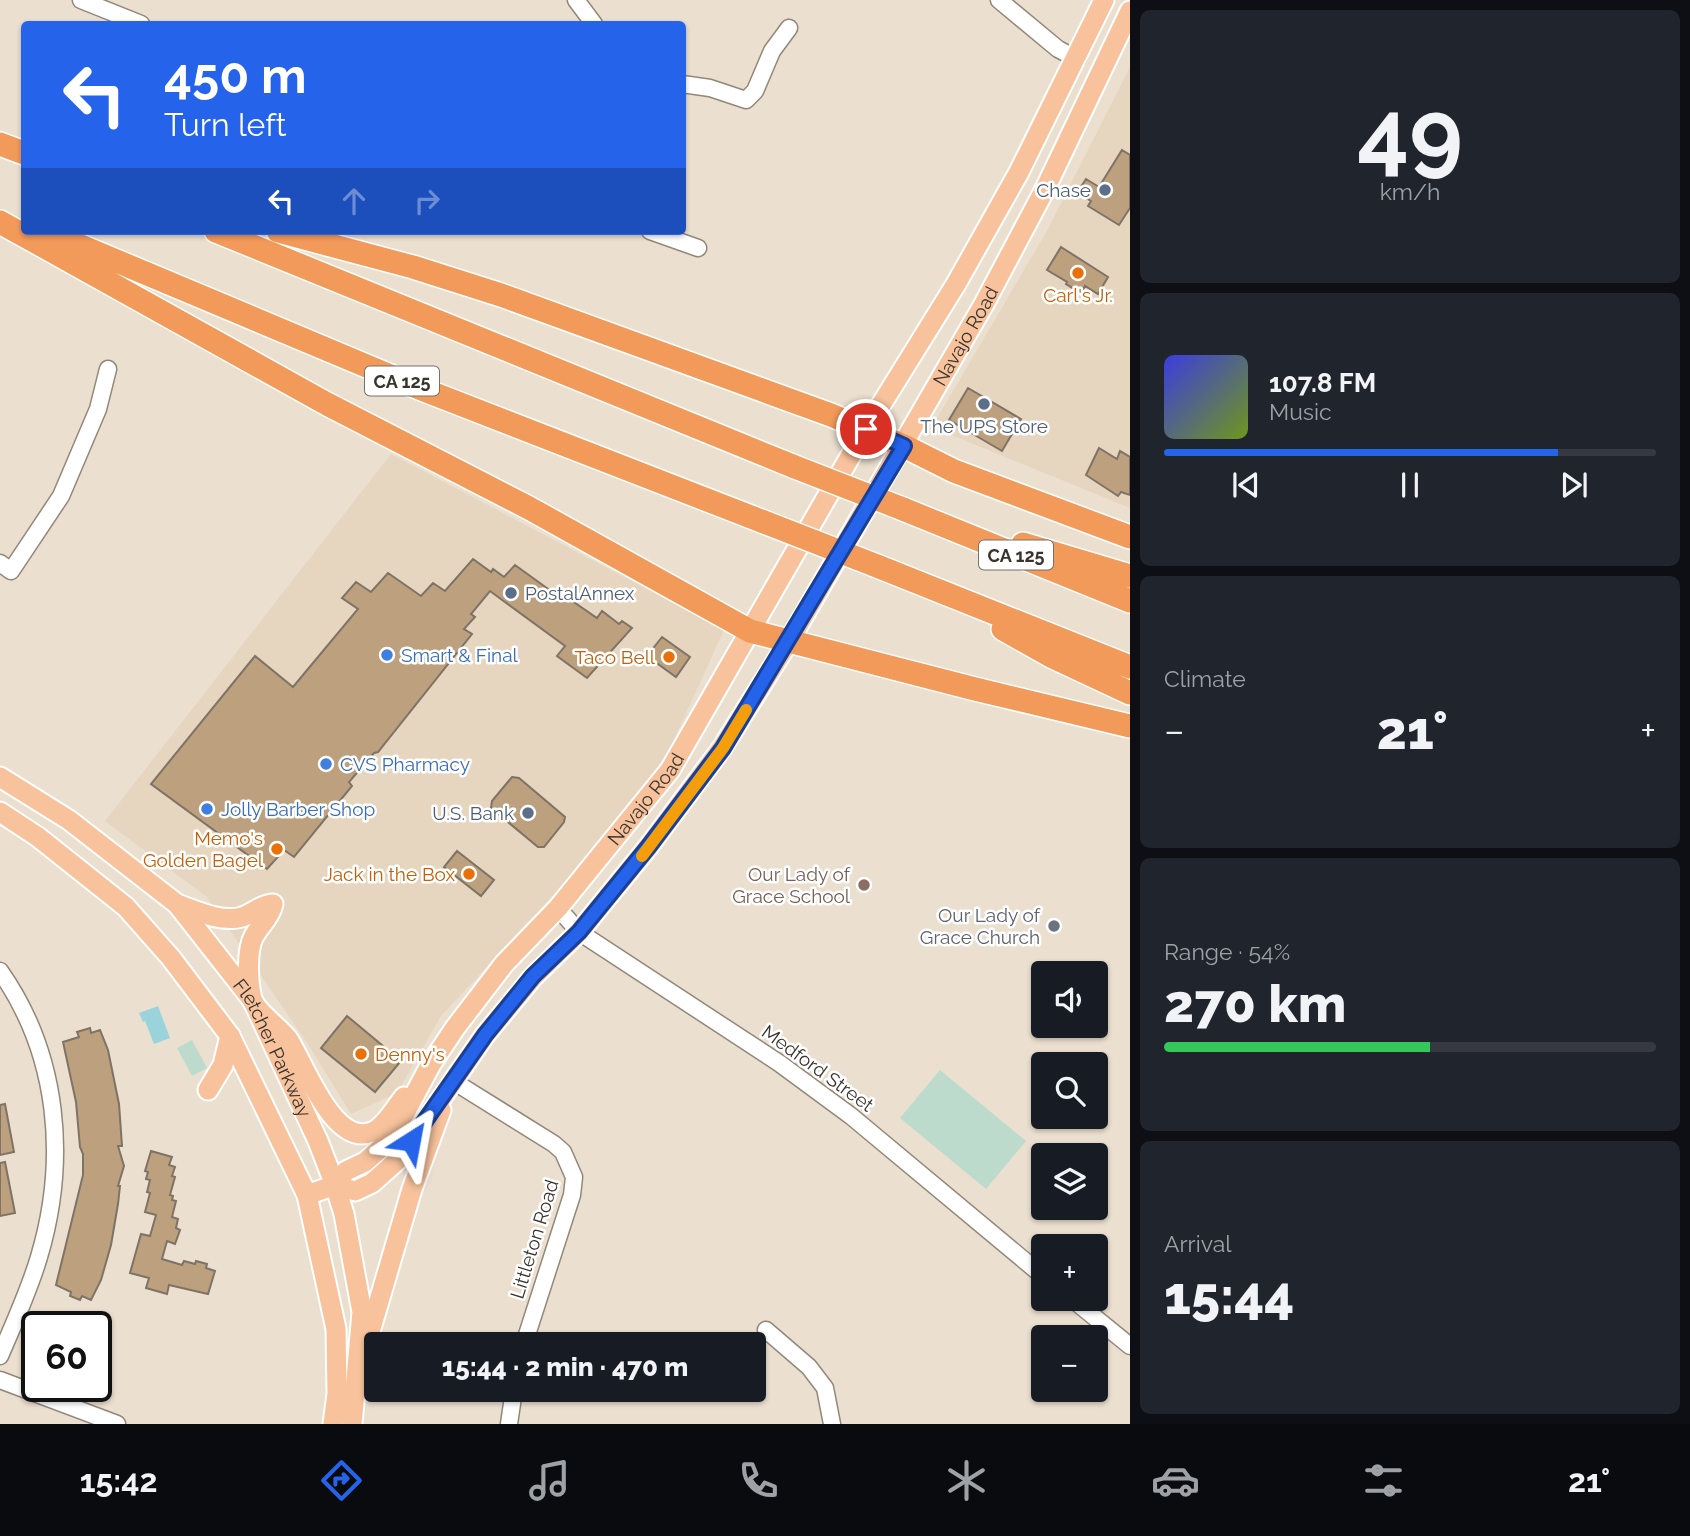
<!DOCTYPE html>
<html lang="en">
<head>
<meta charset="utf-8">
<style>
	body { margin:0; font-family:Raleway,sans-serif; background:#20242c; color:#f1f3f6; height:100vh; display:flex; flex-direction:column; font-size:26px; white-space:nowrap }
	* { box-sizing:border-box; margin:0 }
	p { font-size:23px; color:#9ea1a6 }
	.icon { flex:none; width:38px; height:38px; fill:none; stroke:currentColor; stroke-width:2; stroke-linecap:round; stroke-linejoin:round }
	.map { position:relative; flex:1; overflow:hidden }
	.sheet { display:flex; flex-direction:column; gap:10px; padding:10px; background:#0d0f14; width:560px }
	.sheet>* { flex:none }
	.hud { position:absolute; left:21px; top:21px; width:665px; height:214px; border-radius:7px; box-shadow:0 2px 5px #0004; background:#2563eb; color:#fff; overflow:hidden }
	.fabs { position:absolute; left:1031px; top:961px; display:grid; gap:14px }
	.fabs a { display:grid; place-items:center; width:77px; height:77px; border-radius:7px; background:#171b24; box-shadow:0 2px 5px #0004; font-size:35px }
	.speed { position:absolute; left:21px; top:1311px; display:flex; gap:14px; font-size:35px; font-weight:700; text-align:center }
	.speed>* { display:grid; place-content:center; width:91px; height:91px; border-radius:50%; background:#171b24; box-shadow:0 2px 5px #0004; line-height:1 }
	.speed .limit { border:4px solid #111; border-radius:10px; background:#fff; color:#111 }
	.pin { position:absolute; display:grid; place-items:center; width:60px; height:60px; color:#fff; margin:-30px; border:4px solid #fff; border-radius:50%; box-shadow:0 2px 7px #0007 }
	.me { position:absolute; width:77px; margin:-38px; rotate:34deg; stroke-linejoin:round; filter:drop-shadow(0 0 5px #0008) }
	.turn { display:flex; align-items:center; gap:24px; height:147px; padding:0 28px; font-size:32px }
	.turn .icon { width:91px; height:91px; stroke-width:2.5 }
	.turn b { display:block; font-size:49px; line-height:60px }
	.lanes { display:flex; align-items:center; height:66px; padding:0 28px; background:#0003; justify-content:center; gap:35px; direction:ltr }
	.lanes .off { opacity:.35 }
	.big { font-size:52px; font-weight:800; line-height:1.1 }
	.sheet .widget { flex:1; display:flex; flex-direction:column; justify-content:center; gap:10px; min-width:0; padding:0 24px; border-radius:10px; background:#20242c }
	.sheet .dial { align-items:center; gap:0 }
	.dial b { font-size:91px; line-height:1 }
	.song { display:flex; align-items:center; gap:21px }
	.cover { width:84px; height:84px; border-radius:10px; background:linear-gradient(135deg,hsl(240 70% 55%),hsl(80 70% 35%)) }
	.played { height:7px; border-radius:4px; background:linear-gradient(90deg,#2563eb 80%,#363941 80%) }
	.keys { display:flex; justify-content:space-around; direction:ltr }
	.heat { display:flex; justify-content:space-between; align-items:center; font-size:38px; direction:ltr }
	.charge { height:10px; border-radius:5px; background:linear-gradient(90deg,#34c759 54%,#363941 0) }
	.trip { position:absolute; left:364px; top:1332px; width:402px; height:70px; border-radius:7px; background:#171b24; box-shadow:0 2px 5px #0004; font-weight:800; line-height:70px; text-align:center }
	.menu { display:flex; height:112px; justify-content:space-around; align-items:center; background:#090b0e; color:#9ea1a6 }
	.menu .icon { width:49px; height:49px }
	.menu .current { color:#2563eb }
	.menu b { font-size:32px; color:#f1f3f6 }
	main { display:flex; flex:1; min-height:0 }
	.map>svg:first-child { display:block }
	.built { fill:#e6d5bf }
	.green { fill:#bddbcc }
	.water { fill:#9bd3dc }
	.building { fill:#bda17e; stroke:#7e7366; stroke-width:2 }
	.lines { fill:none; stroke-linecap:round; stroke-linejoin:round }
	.minor-casing { stroke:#928779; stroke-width:19 }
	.major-casing { stroke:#fff; stroke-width:23 }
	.highway-casing { stroke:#fff; stroke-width:26 }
	.minor { stroke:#fff; stroke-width:16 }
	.major { stroke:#f7c29c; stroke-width:19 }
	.highway { stroke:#f29a5a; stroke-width:23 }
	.highway-bridge-casing { stroke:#fff; stroke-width:26; stroke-linecap:butt }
	.highway-bridge { stroke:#f29a5a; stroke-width:23 }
	.route-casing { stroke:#184099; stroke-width:18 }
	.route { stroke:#2563eb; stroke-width:12 }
	.slow { stroke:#f59e0b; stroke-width:12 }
	.service-dot { fill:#5c6f8a; stroke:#fff; stroke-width:2.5 }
	.food-dot { fill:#e8710a; stroke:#fff; stroke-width:2.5 }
	.shop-dot { fill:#3f7fe0; stroke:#fff; stroke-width:2.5 }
	.education-dot { fill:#8d6e63; stroke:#fff; stroke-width:2.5 }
	.worship-dot { fill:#6b7280; stroke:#fff; stroke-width:2.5 }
	.labels { text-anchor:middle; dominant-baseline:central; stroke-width:5; stroke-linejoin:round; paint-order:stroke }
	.shield { fill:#fff; stroke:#74716d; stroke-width:2 }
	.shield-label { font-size:18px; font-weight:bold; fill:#39342e }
	.service-label { font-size:19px; fill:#4e5e75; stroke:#fff; text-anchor:end }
	.food-label { font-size:19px; fill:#c56008; stroke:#fff; text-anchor:end }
	.street-label { font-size:19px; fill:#39342e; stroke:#fff }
	.shop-label { font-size:19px; fill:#366cbe; stroke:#fff; text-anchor:start }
	.education-label { font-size:19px; fill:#785e54; stroke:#fff; text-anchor:end }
	.worship-label { font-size:19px; fill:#5b616d; stroke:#fff; text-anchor:end }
</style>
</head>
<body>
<main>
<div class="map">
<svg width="1130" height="1424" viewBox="0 0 1130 1424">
	<rect width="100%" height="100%" fill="#ebdfcf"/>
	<path class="built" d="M 1130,67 L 1130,508 L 932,427 L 1048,229 Z
		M 391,454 L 724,630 L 667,755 L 596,849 L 441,1016 L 397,1093 L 351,1114 L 308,1044 L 207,897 L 105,821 Z"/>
	<path class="green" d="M 192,1040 L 207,1068 L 192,1076 L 177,1048 Z
		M 940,1070 L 1026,1141 L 986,1189 L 900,1118 Z"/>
	<path class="water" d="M 158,1006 L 170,1038 L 154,1044 L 145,1021 L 143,1022 L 139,1013 Z"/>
	<path class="building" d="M 1122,150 L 1130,155 L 1130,208 L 1119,225 L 1088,206 L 1091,201 L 1077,193 L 1086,179 L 1099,187 Z
		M 1061,247 L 1108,277 L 1098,294 L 1085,286 L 1081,293 L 1066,284 L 1067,282 L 1047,270 Z
		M 968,388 L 1021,419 L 1002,451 L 949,420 Z
		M 1099,448 L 1117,459 L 1120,451 L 1130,457 L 1130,495 L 1121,492 L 1118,496 L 1086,475 Z
		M 473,559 L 491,572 L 493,569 L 504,577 L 515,565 L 562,599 L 565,596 L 597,618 L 602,611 L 619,624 L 622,621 L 632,628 L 587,678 L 557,656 L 565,646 L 490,591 L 471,614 L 475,617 L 464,629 L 472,634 L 378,752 L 374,753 L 349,782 L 352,786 L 294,857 L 284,850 L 267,869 L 151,784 L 255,656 L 293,687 L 358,609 L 342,598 L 356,582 L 371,592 L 388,573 L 421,596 L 433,583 L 445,591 Z
		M 662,637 L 690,657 L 676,677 L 647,656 Z
		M 512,777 L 519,778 L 565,817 L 564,822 L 544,847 L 538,847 L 491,808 L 492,801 Z
		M 457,851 L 494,880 L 481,896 L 444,867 Z
		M 347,1016 L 401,1061 L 375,1092 L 321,1048 Z
		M 90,1028 L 91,1033 L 100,1030 L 108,1050 L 119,1104 L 122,1146 L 118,1146 L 124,1166 L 118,1186 L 120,1186 L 118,1204 L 111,1245 L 101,1280 L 91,1300 L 82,1296 L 80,1300 L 70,1296 L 71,1292 L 56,1285 L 83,1175 L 83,1154 L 80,1147 L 76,1102 L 63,1042 L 79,1037 L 77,1032 Z
		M 5,1104 L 14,1152 L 0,1155 L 0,1105 Z
		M 151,1151 L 172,1157 L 169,1165 L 175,1167 L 172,1176 L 175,1177 L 170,1195 L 173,1196 L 172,1200 L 176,1201 L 172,1217 L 178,1219 L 176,1228 L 180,1230 L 175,1244 L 167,1241 L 162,1259 L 182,1265 L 184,1261 L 195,1264 L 196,1261 L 207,1264 L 206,1268 L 215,1271 L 208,1294 L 169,1285 L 167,1294 L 146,1288 L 149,1278 L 130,1273 L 141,1234 L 150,1236 L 156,1215 L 145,1212 L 150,1193 L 147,1192 L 150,1180 L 146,1179 L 148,1172 L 145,1171 Z
		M 5,1162 L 15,1213 L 0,1216 L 0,1163 Z"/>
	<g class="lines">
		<defs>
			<path id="minor" d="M 81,0 L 141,24
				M 576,0 L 594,24
				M 999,0 L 1058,49 L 1077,59
				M 682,84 L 710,88 L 746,100 L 755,91 L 772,51 L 789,28
				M 650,231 L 698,248
				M 0,563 L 11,571 L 61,496 L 98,409 L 108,369
				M 558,908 L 579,932 L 779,1063 L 851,1116 L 1043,1276
				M 0,971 C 59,1055 68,1160 39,1257 C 29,1291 14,1323 0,1356
				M 453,1081 L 554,1144 L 563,1152 L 574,1177 L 572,1195 L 524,1344
				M 1071,1298 L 1130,1346
				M 766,1330 L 809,1367 L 825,1388 L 832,1424
				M 0,1380 L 117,1424
				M 509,1424 L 514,1390"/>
			<g id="major">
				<path id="s1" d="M 0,777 L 69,820 L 177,904 L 253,1001 L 318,1141 L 335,1185 L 344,1214 L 362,1312 L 352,1424"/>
				<path d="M 0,812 L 38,837 L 126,907 L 171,958 L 230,1036 L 307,1195 L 336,1329 L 337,1394 L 333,1424"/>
				<path d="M 177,904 C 197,911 221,923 242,917 C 254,913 260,905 273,904 C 270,917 261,924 254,936 C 246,950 248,983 252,999 C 256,1012 279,1027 288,1039 C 303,1061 333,1148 372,1132 C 385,1127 395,1108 404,1097"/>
				<path d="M 208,1090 L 223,1065 L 230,1036"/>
				<path id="s2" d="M 335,1185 L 355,1191 L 372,1183 L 400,1158 L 485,1035 L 533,977 L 579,932 L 649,846 L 722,748 L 789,641 L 984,304 L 1045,189 L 1130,11"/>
				<path id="s3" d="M 307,1195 L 335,1185 L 346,1171 L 365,1162 L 391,1139 L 431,1064 L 455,1028 L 504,964 L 558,908 L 670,770 L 866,429 L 956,284 L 1019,172 L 1104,0"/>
				<path d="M 369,1335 L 412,1189 L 441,1110"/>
			</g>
			<path id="highway" d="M 0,144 L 24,153
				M 0,222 L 327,404 L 529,508 L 750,631 L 975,689 L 1130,726
				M 45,231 L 419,388 L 764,522
				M 216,231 L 795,467
				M 278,231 L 413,267 L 501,295 L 831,415 L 904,446 L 954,471 L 1130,537
				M 903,509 L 1130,601
				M 1023,544 L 1130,576
				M 877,566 L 1130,667
				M 1003,629 L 1051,656 L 1130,693"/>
		</defs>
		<use href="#minor" class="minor-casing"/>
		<use href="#major" class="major-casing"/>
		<use href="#highway" class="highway-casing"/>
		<use href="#minor" class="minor"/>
		<use href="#major" class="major"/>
		<use href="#highway" class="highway"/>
		<defs>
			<path id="highway-bridge" d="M 795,467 L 903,509
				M 764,522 L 877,566"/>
		</defs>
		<use href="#highway-bridge" class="highway-bridge-casing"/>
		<use href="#highway-bridge" class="highway-bridge"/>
	</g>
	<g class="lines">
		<defs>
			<path id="route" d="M 411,1141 L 485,1035 L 533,976 L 579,932 L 649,846 L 723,748 L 904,446 L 866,429"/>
		</defs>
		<use href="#route" class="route-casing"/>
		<use href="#route" class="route"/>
		<path class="slow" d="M 642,856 L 723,748 L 746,710"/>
	</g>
	<g class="service-dot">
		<circle cx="1105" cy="190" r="7"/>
		<circle cx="984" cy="404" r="7"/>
		<circle cx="511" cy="593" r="7"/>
		<circle cx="528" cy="813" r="7"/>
	</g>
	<g class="food-dot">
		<circle cx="1078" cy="273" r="7"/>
		<circle cx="669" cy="657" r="7"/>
		<circle cx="277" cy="849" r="7"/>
		<circle cx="469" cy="874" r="7"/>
		<circle cx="361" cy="1054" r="7"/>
	</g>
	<g class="shop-dot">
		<circle cx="387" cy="655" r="7"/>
		<circle cx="326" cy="764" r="7"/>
		<circle cx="207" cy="809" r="7"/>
	</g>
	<circle class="education-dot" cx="864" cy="885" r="7"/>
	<circle class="worship-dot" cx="1054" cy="926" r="7"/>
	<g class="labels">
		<g class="shield">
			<rect x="365" y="366.5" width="74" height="29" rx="5"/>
			<rect x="979" y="540.5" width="74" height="29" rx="5"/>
		</g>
		<g class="shield-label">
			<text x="402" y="381">CA 125</text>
			<text x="1016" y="555">CA 125</text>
		</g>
		<g class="service-label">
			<text x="1091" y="190">Chase</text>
			<text x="984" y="426" text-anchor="middle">The UPS Store</text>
			<text x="525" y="593" text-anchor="start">PostalAnnex</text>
			<text x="514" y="813">U.S. Bank</text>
		</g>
		<g class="food-label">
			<text x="1078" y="295" text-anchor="middle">Carl's Jr.</text>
			<text x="655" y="657">Taco Bell</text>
			<text x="263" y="838">Memo's<tspan x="263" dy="22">Golden Bagel</tspan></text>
			<text x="455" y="874">Jack in the Box</text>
			<text x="375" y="1054" text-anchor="start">Denny's</text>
		</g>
		<g class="street-label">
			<text stroke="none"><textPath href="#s2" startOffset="1078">Navajo Road</textPath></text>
			<text stroke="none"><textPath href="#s3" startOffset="530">Navajo Road</textPath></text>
			<text stroke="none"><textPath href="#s1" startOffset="392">Fletcher Parkway</textPath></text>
			<text transform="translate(818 1068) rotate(36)">Medford Street</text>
			<text transform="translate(534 1239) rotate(-73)">Littleton Road</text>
		</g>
		<g class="shop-label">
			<text x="401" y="655">Smart &amp; Final</text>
			<text x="340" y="764">CVS Pharmacy</text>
			<text x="221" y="809">Jolly Barber Shop</text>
		</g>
		<g class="education-label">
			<text x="850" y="874">Our Lady of<tspan x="850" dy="22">Grace School</tspan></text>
		</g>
		<g class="worship-label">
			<text x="1040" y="915">Our Lady of<tspan x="1040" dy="22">Grace Church</tspan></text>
		</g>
	</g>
</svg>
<div class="fabs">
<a><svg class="icon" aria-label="sound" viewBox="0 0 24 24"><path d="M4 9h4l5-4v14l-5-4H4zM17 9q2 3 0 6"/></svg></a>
<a><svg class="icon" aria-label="search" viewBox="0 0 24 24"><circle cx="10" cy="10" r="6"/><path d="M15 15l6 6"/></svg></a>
<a><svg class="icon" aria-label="layers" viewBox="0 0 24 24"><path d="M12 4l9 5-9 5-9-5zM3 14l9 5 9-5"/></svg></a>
<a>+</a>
<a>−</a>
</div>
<div class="speed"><div class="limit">60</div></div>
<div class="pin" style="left:866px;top:429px;background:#d93025"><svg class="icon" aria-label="arrive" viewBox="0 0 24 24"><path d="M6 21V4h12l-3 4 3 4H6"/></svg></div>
<svg class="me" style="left:411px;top:1141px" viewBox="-20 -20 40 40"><path d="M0-17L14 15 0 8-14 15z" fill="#2563eb" stroke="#fff" stroke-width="4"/></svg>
<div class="trip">15:44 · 2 min · 470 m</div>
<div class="hud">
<div class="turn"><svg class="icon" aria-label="left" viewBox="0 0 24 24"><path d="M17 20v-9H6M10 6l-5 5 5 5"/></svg><div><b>450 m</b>Turn left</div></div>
<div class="lanes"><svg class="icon" aria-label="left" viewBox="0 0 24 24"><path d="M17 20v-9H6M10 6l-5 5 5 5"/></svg><svg class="icon off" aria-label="ahead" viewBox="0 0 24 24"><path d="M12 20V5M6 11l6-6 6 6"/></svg><svg class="icon off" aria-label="right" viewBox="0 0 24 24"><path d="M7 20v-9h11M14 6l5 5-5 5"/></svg></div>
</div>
</div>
<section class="sheet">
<div class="widget dial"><b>49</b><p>km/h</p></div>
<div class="widget">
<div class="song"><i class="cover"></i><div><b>107.8 FM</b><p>Music</p></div></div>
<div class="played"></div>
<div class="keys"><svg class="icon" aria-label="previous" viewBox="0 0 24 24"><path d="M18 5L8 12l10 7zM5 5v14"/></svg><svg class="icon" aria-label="pause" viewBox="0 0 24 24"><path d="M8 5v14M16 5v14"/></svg><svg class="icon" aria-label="next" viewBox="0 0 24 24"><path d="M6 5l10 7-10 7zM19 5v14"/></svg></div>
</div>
<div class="widget"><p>Climate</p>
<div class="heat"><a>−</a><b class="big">21°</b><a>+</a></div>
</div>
<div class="widget"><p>Range · 54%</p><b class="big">270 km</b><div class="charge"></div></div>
<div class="widget"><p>Arrival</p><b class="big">15:44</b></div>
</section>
</main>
<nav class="menu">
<b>15:42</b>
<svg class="icon current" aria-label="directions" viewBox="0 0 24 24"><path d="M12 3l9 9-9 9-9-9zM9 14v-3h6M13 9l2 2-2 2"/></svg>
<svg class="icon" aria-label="music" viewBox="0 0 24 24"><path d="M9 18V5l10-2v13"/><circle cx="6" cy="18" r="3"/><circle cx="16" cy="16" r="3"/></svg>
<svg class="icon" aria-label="phone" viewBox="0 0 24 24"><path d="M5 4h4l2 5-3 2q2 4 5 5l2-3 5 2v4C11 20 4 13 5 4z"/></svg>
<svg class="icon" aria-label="climate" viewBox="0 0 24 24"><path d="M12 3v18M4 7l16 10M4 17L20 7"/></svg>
<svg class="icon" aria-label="car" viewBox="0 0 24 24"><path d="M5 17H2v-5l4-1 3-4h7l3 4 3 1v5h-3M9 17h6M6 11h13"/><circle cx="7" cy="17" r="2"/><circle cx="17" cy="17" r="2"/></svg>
<svg class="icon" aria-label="filters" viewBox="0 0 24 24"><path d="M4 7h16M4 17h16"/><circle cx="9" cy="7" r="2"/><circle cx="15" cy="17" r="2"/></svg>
<b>21°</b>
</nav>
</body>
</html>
